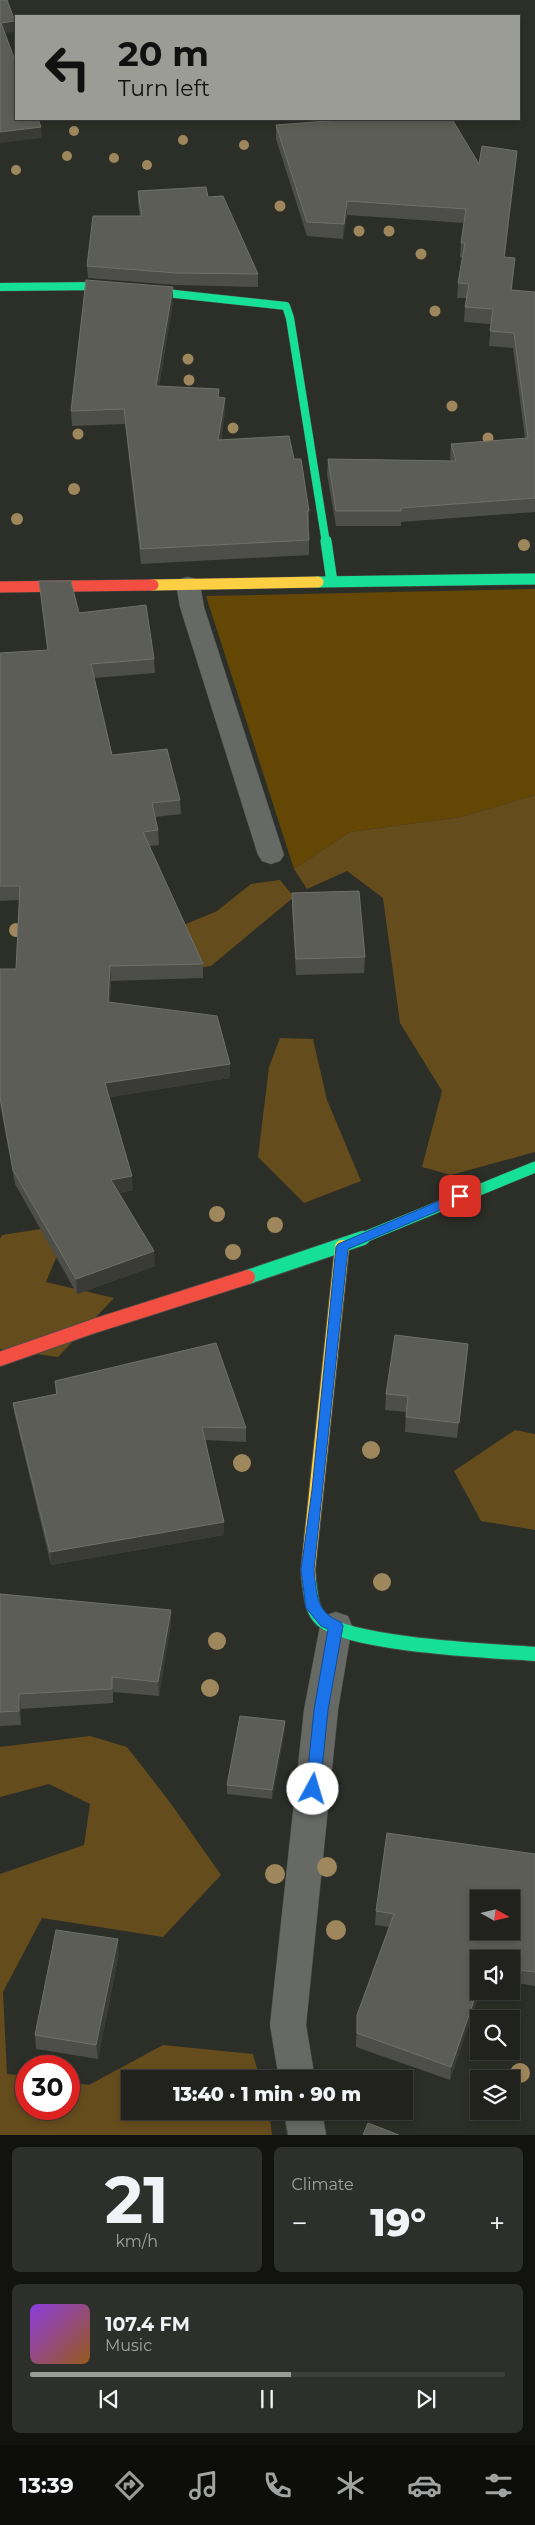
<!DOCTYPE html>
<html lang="en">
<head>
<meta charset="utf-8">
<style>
	body { margin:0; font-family:Montserrat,sans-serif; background:#2d2f2b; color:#f1f3f6; height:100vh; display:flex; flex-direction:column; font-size:19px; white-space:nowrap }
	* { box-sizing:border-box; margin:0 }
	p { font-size:16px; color:#a2a4a4 }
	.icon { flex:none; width:28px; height:28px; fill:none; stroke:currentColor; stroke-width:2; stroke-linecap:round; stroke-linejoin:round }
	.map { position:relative; height:2135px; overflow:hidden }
	.drawer { display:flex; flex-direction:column; gap:12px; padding:12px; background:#121310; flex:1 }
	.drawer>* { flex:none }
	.guide { position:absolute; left:15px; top:15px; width:505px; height:105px; border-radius:0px; box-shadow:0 2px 8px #0003,0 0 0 1px #3e3f3c; background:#9a9c95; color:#111; overflow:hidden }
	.needle { width:32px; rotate:98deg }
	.buttons { position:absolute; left:470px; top:1890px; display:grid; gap:10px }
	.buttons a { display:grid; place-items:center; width:50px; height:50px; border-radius:0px; background:#21221e; box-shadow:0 2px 8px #0003,0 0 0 1px #3e3f3c; font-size:25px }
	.speed { position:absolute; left:15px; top:2055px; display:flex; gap:10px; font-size:25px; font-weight:700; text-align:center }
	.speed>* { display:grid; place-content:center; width:65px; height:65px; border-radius:50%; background:#21221e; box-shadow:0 2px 8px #0003,0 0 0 1px #3e3f3c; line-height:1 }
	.speed .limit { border:8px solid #d22; background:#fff; color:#111 }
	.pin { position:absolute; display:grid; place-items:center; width:42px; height:42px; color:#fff; margin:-21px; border-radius:10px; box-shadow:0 2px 8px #0006 }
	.me { position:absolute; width:55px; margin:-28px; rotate:6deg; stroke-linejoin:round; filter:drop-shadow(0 0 4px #0008) }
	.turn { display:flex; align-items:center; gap:18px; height:105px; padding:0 20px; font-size:22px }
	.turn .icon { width:65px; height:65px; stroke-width:2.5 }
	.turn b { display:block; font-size:35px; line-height:42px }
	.big { font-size:38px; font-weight:800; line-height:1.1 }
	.drawer .card { flex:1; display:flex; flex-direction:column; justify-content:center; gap:8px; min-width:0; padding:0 18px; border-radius:8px; background:#2d2f2b }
	.drawer .dial { align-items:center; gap:0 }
	.dial b { font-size:65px; line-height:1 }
	.song { display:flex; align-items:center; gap:15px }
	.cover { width:60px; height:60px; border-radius:8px; background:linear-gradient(135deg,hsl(270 70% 55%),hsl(30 70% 35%)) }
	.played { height:5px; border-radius:2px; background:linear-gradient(90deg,#9a9c95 55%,#3e3f3c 55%) }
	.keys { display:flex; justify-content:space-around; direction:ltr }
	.heat { display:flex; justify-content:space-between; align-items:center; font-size:28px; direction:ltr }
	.drawer .tiles { flex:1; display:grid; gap:12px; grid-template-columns:1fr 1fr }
	.card:last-child { grid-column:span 2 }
	.trip { position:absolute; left:121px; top:2070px; width:292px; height:50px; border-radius:0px; background:#21221e; box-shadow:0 2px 8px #0003,0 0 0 1px #3e3f3c; font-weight:800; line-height:50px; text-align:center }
	.tabs { display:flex; height:80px; justify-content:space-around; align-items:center; background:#0d0e0c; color:#a2a4a4 }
	.tabs .icon { width:35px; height:35px }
	.tabs .on { color:#9a9c95 }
	.tabs b { font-size:22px; color:#f1f3f6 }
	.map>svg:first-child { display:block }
	.green { fill:#644705 }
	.forest { fill:#654c1d }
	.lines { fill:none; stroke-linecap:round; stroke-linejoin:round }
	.lane-casing { stroke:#4a4c47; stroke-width:1 }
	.street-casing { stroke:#4a4c47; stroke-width:1 }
	.fast-far2-casing { stroke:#4a4c47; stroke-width:9 }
	.fast-far1-casing { stroke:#4a4c47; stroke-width:12 }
	.fast-casing { stroke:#4a4c47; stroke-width:16 }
	.slow-far1-casing { stroke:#4a4c47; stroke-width:12 }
	.slow-casing { stroke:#4a4c47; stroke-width:16 }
	.jam-far1-casing { stroke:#4a4c47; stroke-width:12 }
	.jam-casing { stroke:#4a4c47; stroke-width:16 }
	.lane { fill:#676965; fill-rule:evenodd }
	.street { fill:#676965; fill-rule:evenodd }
	.fast-far2 { stroke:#16e098; stroke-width:8 }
	.fast-far1 { stroke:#16e098; stroke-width:11 }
	.fast { stroke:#16e098; stroke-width:14 }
	.slow-far1 { stroke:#ffcf43; stroke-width:11 }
	.slow { stroke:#ffcf43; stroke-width:14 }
	.jam-far1 { stroke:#f24e42; stroke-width:11 }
	.jam { stroke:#f24e42; stroke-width:14 }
	.tree { fill:#9e875c }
	.wall { fill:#4d4e49 }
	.shaded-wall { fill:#3a3b36 }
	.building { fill:#5c5d57; stroke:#6f706a; fill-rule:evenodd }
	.route { fill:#1a73e8; stroke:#114b97 }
</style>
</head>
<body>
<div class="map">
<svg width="535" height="2135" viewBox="0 0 535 2135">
	<rect width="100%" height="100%" fill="#2c2e28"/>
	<path class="green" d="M 535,589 L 535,795 L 461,817 L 350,832 L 294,869 L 206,596 Z"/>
	<path class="forest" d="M 535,795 L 535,1152 L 451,1175 L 422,1167 L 442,1091 L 400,1023 L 383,898 L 347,871 L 307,889 L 294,869 L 350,832 L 461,817 Z
		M 280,880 L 294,897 L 211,966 L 134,978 L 169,931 L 217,911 L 251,884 Z
		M 280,1038 L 313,1039 L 327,1100 L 361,1181 L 304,1203 L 258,1157 L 269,1067 Z
		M 73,1224 L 59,1251 L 46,1282 L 114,1298 L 58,1357 L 0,1349 L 0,1239 L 2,1235 Z
		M 515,1430 L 535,1434 L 535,1530 L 481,1521 L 454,1471 Z
		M 90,1736 L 127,1747 L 169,1801 L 221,1875 L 163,1937 L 42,1918 L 3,1992 L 7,2074 L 26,2076 L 26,2109 L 69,2109 L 69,2082 L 89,2085 L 163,2045 L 253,2054 L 260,2079 L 130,2079 L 130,2111 L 269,2111 L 272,2135 L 0,2135 L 0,1874 L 84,1845 L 90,1804 L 49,1784 L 0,1797 L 0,1747 Z"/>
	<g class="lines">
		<defs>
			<path id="lane" d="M 188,577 L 196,579 L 200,584 L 204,607 L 284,855 L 280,861 L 271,864 L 262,861 L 258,855 L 180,607 L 176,584 L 180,579 Z"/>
			<path id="street" d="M 336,1612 L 348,1616 L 352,1626 L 338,1710 L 306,2025 L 315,2079 L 279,2079 L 270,2025 L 304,1710 L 320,1626 L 324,1616 Z
				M 284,2111 L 322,2111 L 326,2135 L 288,2135 Z"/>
			<path id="fast-far2" d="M 0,287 L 101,286 L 286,306 L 290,318 L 326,543"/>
			<path id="fast-far1" d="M 326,541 L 332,582
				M 318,582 L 535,579
				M 360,1239 L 535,1167"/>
			<path id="fast" d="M 248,1277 L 363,1238
				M 309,1581 C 311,1595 311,1610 322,1620 C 350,1645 493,1651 535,1654"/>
			<path id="slow-far1" d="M 153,585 L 318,582"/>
			<path id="slow" d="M 309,1581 L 308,1570 L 342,1247"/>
			<path id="jam-far1" d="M 0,587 L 153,585"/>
			<path id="jam" d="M 0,1359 L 94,1326 L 248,1277"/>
		</defs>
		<use href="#lane" class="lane-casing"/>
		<use href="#street" class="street-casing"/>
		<use href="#fast-far2" class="fast-far2-casing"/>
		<use href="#fast-far1" class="fast-far1-casing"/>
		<use href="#fast" class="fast-casing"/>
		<use href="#slow-far1" class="slow-far1-casing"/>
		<use href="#slow" class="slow-casing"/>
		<use href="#jam-far1" class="jam-far1-casing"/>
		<use href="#jam" class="jam-casing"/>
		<use href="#lane" class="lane"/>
		<use href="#street" class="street"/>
		<use href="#fast-far2" class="fast-far2"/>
		<use href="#fast-far1" class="fast-far1"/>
		<use href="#fast" class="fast"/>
		<use href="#slow-far1" class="slow-far1"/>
		<use href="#slow" class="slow"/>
		<use href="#jam-far1" class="jam-far1"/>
		<use href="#jam" class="jam"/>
	</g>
	<g class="tree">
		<circle cx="74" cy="131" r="5"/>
		<circle cx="183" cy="140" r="5"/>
		<circle cx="244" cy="145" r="5"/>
		<circle cx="67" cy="156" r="5"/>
		<circle cx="114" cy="158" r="5"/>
		<circle cx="147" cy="165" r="5"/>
		<circle cx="16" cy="170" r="5"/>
		<circle cx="280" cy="206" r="5.5"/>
		<circle cx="359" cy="231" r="5.5"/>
		<circle cx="389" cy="231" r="5.5"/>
		<circle cx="421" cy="254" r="5.5"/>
		<circle cx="435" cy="311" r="5.5"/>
		<circle cx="188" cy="359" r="5.5"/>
		<circle cx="189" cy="380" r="5.5"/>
		<circle cx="452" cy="406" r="5.5"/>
		<circle cx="233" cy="428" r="5.5"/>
		<circle cx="78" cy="434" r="5.5"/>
		<circle cx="488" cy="438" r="5.5"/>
		<circle cx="74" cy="489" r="6"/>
		<circle cx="17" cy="519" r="6"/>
		<circle cx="524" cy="545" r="6"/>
		<circle cx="16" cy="930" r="7"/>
		<circle cx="217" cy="1214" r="8"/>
		<circle cx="275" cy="1225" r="8"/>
		<circle cx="233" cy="1252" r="8"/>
		<circle cx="371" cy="1450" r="9"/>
		<circle cx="242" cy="1463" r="9"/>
		<circle cx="382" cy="1582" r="9"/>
		<circle cx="217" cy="1641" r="9"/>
		<circle cx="210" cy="1688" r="9"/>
		<circle cx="327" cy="1867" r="10"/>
		<circle cx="275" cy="1874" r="10"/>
		<circle cx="336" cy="1930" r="10"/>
		<circle cx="520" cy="2073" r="10"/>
	</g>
	<path class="wall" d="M 276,125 L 479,164 L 517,151 L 505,257 L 514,272 L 512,290 L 535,292 L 535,512 L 401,522 L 401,526 L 336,526 L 327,474 L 328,459 L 451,461 L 450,459 L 451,444 L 525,438 L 513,348 L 489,346 L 491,324 L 464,322 L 465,307 L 467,298 L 457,298 L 458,283 L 462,258 L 460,257 L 461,243 L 464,223 L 347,215 L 343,239 L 307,236 L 276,139 Z
		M 138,191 L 208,197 L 258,274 L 258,287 L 176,285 L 88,278 L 87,266 L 140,216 L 138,203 Z
		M 173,302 L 159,386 L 219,397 L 225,412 L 221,440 L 294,459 L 309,511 L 309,526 L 308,526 L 309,540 L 309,555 L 141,564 L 125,424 L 72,426 L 71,411 Z
		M 39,581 L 79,613 L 154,659 L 155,673 L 94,678 L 112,755 L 180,800 L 181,814 L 155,817 L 158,830 L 159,845 L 149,846 L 203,964 L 203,978 L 111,981 L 110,1002 L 230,1064 L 230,1078 L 109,1097 L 133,1190 L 119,1193 L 155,1266 L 77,1294 L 15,1184 L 0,1104 L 0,969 L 16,969 L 19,900 L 0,901 L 0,653 L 47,650 Z
		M 292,893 L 365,957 L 364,973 L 296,975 L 292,909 Z
		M 468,1344 L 457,1438 L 405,1432 L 406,1412 L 385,1410 L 386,1394 Z
		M 55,1381 L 246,1428 L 246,1442 L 205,1440 L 224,1522 L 224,1535 L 51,1565 L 15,1416 L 13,1403 L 56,1394 Z
		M 0,1594 L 171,1624 L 159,1696 L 113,1692 L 113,1703 L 21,1709 L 21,1725 L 0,1726 Z
		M 285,1721 L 285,1730 L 272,1799 L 227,1794 L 227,1785 Z
		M 535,1854 L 535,1986 L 511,1982 L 511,1959 L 479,1959 L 479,1991 L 480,1991 L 450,2080 L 356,2047 L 357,2015 L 389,1927 L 375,1925 L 376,1911 Z
		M 119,1953 L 98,2059 L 36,2049 L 35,2035 Z"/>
	<path class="shaded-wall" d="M 15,21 L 15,32 L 2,33 L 1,23 Z
		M 41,127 L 42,138 L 0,143 L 0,132 Z
		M 517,151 L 516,165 L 503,272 L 504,257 Z
		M 347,201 L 347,215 L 343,239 L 344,224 Z
		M 515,258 L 514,272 L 510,305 L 511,290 Z
		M 173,287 L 173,302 L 156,401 L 156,386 Z
		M 225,398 L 225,412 L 219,455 L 218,440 Z
		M 110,966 L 111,981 L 109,1017 L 108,1002 Z
		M 230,1064 L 230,1078 L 106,1098 L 105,1083 Z
		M 132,1176 L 133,1190 L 112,1194 L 111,1180 Z
		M 154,1251 L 155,1266 L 77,1294 L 76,1279 Z
		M 468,1344 L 467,1360 L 457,1438 L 459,1423 Z
		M 224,1522 L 224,1535 L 51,1565 L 50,1552 Z
		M 171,1610 L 171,1624 L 159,1696 L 158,1682 Z
		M 19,1694 L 21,1709 L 21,1725 L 19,1711 Z
		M 285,1721 L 285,1730 L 272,1799 L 272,1790 Z
		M 118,1939 L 119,1953 L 98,2059 L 96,2045 Z
		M 479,1986 L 479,1991 L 480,1991 L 450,2080 L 451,2067 Z"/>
	<path class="building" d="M 0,0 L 7,0 L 15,21 L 1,23 L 16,63 L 16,119 L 38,119 L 41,127 L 0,132 Z
		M 354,119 L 452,119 L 479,164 L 482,146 L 517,151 L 504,257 L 515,258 L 511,290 L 535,292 L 535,498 L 401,508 L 401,511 L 336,511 L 328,459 L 456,461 L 451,444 L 528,438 L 514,333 L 490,331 L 493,309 L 465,307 L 469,284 L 458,283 L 465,243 L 461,243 L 466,209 L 347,201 L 344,224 L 307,222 L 276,125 Z
		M 206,187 L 208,197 L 223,196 L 258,274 L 176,273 L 87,266 L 93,216 L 142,216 L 138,191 Z
		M 86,280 L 173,287 L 156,386 L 219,389 L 218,397 L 225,398 L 218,440 L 289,436 L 294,459 L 301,459 L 309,511 L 307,511 L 309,540 L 141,549 L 124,409 L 71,411 Z
		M 39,581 L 71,581 L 79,613 L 146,605 L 154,659 L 91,664 L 112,755 L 167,749 L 180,800 L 152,803 L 158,830 L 143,832 L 203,964 L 110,966 L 108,1002 L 217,1016 L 230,1064 L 105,1083 L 132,1176 L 111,1180 L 154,1251 L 76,1279 L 13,1170 L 0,1097 L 0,969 L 16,969 L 20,886 L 0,886 L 0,653 L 48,650 Z
		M 359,891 L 365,957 L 296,959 L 292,893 Z
		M 395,1335 L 468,1344 L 459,1423 L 406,1417 L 408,1396 L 386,1394 Z
		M 216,1343 L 246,1428 L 202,1427 L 224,1522 L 50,1552 L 13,1403 L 57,1394 L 55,1381 Z
		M 0,1594 L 171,1610 L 158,1682 L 112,1677 L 112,1689 L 19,1694 L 19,1711 L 0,1712 Z
		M 240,1716 L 285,1721 L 272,1790 L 227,1785 Z
		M 387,1833 L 535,1854 L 535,1972 L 511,1969 L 511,1959 L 479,1959 L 479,1986 L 451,2067 L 357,2033 L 357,2015 L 394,1914 L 376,1911 ZM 479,1899 L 511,1899 L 511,1931 L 479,1931 Z
		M 56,1930 L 118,1939 L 96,2045 L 35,2035 Z
		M 368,2123 L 399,2135 L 363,2135 Z"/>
	<path class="route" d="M 460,1192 L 466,1196 L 464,1200 L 348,1249 L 314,1570 C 317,1594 315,1612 341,1622 L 343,1626 L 328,1710 L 320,1789 L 318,1793 L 313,1795 L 308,1793 L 306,1789 L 314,1710 L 328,1629 L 321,1626 L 306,1608 L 301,1570 L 312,1490 L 336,1247 L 338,1244 Z"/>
</svg>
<div class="buttons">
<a><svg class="needle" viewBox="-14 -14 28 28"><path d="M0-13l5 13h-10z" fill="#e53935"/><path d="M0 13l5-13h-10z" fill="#a2a4a4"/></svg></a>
<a><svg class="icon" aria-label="sound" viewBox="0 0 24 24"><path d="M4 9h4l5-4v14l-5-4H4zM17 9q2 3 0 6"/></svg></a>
<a><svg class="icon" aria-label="search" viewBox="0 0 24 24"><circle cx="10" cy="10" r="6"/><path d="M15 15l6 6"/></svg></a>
<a><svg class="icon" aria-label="layers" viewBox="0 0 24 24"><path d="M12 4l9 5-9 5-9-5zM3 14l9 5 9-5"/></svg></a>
</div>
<div class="speed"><div class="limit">30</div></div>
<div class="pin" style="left:460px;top:1196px;background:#d93025"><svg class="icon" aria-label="arrive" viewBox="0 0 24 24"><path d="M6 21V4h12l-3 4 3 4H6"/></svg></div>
<svg class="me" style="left:313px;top:1789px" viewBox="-20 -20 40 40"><circle r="19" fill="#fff"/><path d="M0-13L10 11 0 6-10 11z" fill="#1a73e8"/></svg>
<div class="trip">13:40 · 1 min · 90 m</div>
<div class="guide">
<div class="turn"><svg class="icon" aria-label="left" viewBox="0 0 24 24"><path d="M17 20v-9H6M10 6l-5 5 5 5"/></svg><div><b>20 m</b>Turn left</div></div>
</div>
</div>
<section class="drawer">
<div class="tiles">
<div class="card dial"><b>21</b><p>km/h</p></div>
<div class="card"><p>Climate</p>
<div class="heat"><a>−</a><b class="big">19°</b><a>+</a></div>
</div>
<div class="card">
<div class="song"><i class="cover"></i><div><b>107.4 FM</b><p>Music</p></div></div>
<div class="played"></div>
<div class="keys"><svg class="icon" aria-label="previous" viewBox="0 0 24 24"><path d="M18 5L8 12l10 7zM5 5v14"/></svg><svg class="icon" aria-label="pause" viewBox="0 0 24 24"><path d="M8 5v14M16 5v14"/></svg><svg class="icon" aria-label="next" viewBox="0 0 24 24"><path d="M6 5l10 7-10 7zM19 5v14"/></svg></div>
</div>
</div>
</section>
<nav class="tabs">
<b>13:39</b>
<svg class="icon on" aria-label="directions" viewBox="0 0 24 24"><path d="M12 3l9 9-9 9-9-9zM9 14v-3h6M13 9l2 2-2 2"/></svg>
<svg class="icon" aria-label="music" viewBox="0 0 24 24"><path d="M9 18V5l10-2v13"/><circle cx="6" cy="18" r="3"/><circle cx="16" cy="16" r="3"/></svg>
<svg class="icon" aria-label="phone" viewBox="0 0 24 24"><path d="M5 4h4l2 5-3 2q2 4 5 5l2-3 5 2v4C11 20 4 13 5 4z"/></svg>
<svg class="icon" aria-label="climate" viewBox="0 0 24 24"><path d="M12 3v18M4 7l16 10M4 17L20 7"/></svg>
<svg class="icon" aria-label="car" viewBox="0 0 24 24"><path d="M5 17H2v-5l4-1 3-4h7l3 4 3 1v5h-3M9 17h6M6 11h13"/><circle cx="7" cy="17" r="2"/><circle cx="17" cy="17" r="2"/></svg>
<svg class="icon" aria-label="filters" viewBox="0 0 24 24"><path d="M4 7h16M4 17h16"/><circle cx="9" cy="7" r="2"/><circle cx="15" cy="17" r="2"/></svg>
</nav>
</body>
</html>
